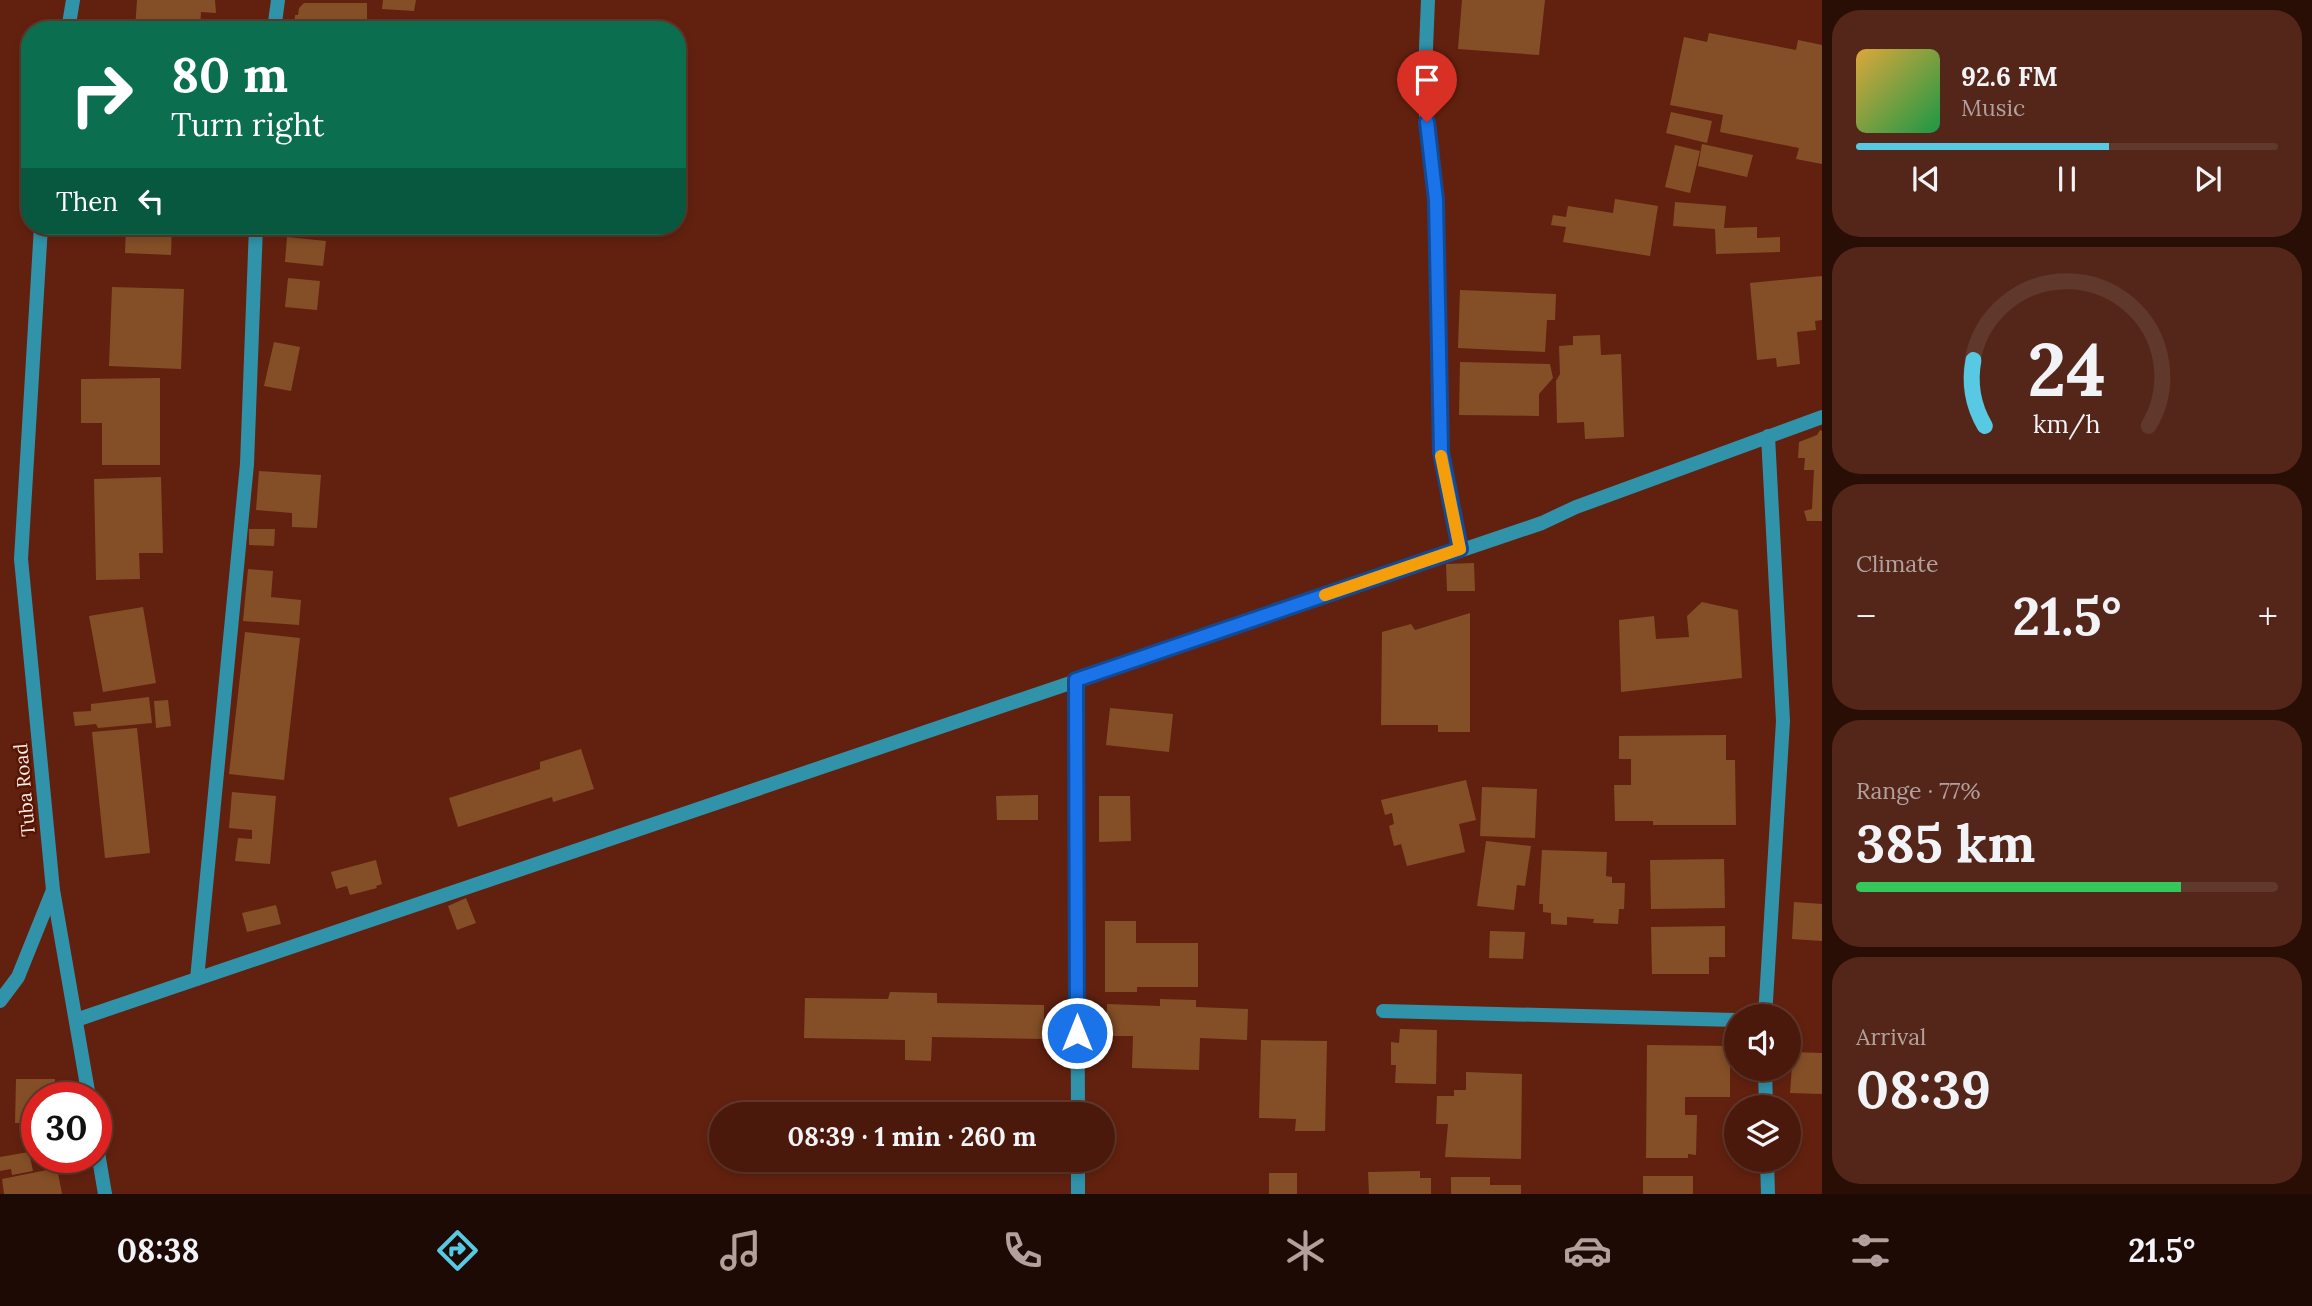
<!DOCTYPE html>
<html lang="en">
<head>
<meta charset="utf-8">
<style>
	body { margin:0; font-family:Lora,serif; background:#542619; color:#f1f3f6; height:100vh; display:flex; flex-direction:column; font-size:26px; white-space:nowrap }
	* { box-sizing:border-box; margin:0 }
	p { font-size:23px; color:#b2a09d }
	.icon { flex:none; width:38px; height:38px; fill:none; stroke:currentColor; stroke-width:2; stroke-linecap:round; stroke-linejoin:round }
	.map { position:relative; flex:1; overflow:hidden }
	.panel { display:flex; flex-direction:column; gap:10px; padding:10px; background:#290e06; width:490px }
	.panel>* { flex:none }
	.top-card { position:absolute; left:21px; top:21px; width:665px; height:214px; border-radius:28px; box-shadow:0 4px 10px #0003,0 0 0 2px #61382c; background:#0b6e4f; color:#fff; overflow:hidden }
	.fabs { position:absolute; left:1724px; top:1004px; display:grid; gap:14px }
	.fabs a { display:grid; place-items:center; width:77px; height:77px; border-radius:50%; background:#4a190b; box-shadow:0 4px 10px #0003,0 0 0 2px #61382c; font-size:35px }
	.speed { position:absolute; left:21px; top:1082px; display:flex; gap:14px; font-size:35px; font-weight:700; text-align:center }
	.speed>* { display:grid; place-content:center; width:91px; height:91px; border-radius:50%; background:#4a190b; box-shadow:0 4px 10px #0003,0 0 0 2px #61382c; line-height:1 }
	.speed .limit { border:10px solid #d22; background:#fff; color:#111 }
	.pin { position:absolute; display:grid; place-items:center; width:60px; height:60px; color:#fff; margin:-72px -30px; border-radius:50% 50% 50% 0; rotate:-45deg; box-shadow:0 0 7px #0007 }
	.pin .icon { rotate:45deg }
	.me { position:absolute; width:77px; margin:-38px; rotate:0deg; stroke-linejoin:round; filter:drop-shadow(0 0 5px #0008) }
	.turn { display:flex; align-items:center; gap:24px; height:147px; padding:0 35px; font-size:32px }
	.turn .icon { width:91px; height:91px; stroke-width:2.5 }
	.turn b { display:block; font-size:49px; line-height:60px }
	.then { display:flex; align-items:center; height:66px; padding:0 35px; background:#0003; gap:14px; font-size:26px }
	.big { font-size:52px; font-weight:700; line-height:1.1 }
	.panel .tile { flex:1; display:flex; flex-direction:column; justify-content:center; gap:10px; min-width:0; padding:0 24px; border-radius:28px; background:#542619 }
	.panel .dial { align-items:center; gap:0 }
	.dial svg { height:182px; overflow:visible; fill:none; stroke:#61382c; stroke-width:7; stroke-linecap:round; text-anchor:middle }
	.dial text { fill:#f1f3f6; stroke:none }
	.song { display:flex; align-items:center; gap:21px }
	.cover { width:84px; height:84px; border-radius:10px; background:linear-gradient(135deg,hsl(40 70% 55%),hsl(140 70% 35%)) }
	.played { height:7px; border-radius:4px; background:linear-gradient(90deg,#58c9e3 60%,#61382c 60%) }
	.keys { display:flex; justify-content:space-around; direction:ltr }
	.heat { display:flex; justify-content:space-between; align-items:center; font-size:38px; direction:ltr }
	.charge { height:10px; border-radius:5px; background:linear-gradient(90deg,#34c759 77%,#61382c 0) }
	.trip { position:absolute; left:709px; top:1102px; width:406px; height:70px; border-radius:35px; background:#4a190b; box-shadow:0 4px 10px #0003,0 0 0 2px #61382c; font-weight:700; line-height:70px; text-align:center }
	.tabs { display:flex; height:112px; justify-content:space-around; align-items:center; background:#1e0a04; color:#b2a09d }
	.tabs .icon { width:49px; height:49px }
	.tabs .active { color:#58c9e3 }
	.tabs b { font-size:32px; color:#f1f3f6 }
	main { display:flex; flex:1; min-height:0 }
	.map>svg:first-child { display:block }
	.building { fill:#844f26 }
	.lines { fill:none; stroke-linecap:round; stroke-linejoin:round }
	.minor { stroke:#3093aa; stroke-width:14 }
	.tertiary { stroke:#3093aa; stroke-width:14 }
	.route-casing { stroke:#114b97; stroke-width:18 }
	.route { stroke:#1a73e8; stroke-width:12 }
	.slow { stroke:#f59e0b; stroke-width:12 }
	.labels { text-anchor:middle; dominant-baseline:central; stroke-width:5; stroke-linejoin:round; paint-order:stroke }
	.street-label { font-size:19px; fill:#fcebe6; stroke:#561503 }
</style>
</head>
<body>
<main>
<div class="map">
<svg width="1822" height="1194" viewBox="0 0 1822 1194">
	<rect width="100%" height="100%" fill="#62210f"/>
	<path class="building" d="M 137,0 L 215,0 L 216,13 L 201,12 L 200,30 L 135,30 Z
		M 383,0 L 416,0 L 414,11 L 382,9 Z
		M 1462,0 L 1545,0 L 1539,55 L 1458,49 Z
		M 304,3 L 367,3 L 367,30 L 294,30 L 295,15 L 298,15 L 299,8 Z
		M 1709,33 L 1796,50 L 1798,40 L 1822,45 L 1822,164 L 1796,159 L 1799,148 L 1720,132 L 1723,115 L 1670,105 L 1684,37 L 1707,42 Z
		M 1671,112 L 1712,121 L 1707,143 L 1666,133 Z
		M 1702,144 L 1753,155 L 1747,177 L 1698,166 Z
		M 1675,145 L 1700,151 L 1690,193 L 1665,187 Z
		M 1615,199 L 1658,206 L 1650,256 L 1563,242 L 1566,227 L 1551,225 L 1553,215 L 1566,217 L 1568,206 L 1613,213 Z
		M 1675,202 L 1726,206 L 1724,228 L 1757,227 L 1757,238 L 1780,237 L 1780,252 L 1716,254 L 1715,229 L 1673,226 Z
		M 126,226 L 172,226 L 171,255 L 125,253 Z
		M 287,237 L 326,241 L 323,266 L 285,262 Z
		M 1822,276 L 1822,320 L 1815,321 L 1816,330 L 1797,332 L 1800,364 L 1777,367 L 1776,358 L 1757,360 L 1750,283 Z
		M 288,278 L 320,281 L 317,310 L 285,307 Z
		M 112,287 L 184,289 L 181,369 L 109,366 Z
		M 1460,290 L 1556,294 L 1555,320 L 1547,320 L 1545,352 L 1458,348 Z
		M 1600,335 L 1601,355 L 1621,354 L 1624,437 L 1585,439 L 1584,422 L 1557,423 L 1556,381 L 1560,374 L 1559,346 L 1573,345 L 1573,336 Z
		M 274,342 L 300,347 L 291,391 L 264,386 Z
		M 1460,362 L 1550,364 L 1553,378 L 1539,394 L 1539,416 L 1459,415 Z
		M 160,378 L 160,465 L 102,465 L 102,423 L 81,423 L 81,379 Z
		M 1820,430 L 1822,431 L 1822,521 L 1807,521 L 1804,511 L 1812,509 L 1814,470 L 1804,470 L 1805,458 L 1798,458 L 1799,442 L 1817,435 Z
		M 259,471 L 321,475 L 317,528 L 292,527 L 292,513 L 256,510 Z
		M 161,477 L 163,553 L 139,553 L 140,579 L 96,580 L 94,479 Z
		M 249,529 L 275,529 L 274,546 L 249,545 Z
		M 1474,563 L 1475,591 L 1447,591 L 1446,564 Z
		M 248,569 L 273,571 L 271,597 L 301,600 L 299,625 L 243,621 Z
		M 1702,602 L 1738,610 L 1742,678 L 1621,692 L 1619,620 L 1654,616 L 1656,639 L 1689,637 L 1687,616 Z
		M 143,607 L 156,683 L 103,692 L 89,616 Z
		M 1470,613 L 1470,732 L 1438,732 L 1438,725 L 1381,725 L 1382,632 L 1411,624 L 1415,630 Z
		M 245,632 L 300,638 L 284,780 L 229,774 Z
		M 149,697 L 152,723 L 98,728 L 96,724 L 75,726 L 73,712 L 91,711 L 91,704 Z
		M 168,700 L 171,726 L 156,728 L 154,701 Z
		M 1110,708 L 1173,714 L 1169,752 L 1106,745 Z
		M 137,728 L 150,853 L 105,858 L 92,732 Z
		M 1726,735 L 1726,760 L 1735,760 L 1736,825 L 1653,825 L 1653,821 L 1615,821 L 1614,785 L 1631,785 L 1631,759 L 1619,759 L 1619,736 Z
		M 581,749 L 594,789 L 553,802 L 552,797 L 458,827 L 449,798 L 540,769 L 540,762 Z
		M 1466,780 L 1476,820 L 1459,824 L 1465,852 L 1407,866 L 1401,844 L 1394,846 L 1389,826 L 1394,824 L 1392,813 L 1385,815 L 1381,800 Z
		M 1482,787 L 1537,789 L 1535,838 L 1480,836 Z
		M 232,792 L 276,796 L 270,864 L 235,861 L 238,838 L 252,839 L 252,830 L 229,828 Z
		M 1038,795 L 1038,820 L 997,820 L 996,796 Z
		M 1099,796 L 1130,796 L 1131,841 L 1099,842 Z
		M 1486,841 L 1531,846 L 1525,886 L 1517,885 L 1514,910 L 1477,906 Z
		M 1542,850 L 1607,852 L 1606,876 L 1612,877 L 1612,883 L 1625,883 L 1624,909 L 1619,909 L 1618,924 L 1593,923 L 1594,919 L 1567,917 L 1567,925 L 1551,924 L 1551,913 L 1543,912 L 1543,904 L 1539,904 Z
		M 1724,859 L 1725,908 L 1651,909 L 1650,860 Z
		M 376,860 L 382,884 L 376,886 L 377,888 L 350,895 L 347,886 L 336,889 L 331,872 Z
		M 466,898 L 476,923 L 457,930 L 448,906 Z
		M 1794,902 L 1822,904 L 1822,941 L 1792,939 Z
		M 276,905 L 281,924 L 247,932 L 242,913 Z
		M 1105,921 L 1136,921 L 1136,943 L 1198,943 L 1198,987 L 1137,987 L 1137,992 L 1105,992 Z
		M 1725,926 L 1725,957 L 1709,957 L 1709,974 L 1652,974 L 1651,927 Z
		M 1490,931 L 1525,932 L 1523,959 L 1489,958 Z
		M 890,992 L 937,993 L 937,1003 L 1044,1005 L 1044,1039 L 932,1037 L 931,1061 L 905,1060 L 905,1040 L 804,1038 L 805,998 L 888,999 Z
		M 1160,999 L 1196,1000 L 1196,1007 L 1248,1009 L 1247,1040 L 1200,1038 L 1199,1070 L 1132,1068 L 1133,1036 L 1106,1036 L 1107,1004 L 1160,1006 Z
		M 1400,1029 L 1437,1030 L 1436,1084 L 1395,1083 L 1396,1065 L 1391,1065 L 1391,1042 L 1399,1043 Z
		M 1261,1040 L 1327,1041 L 1325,1131 L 1295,1131 L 1296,1119 L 1259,1118 Z
		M 1647,1045 L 1730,1046 L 1730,1097 L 1685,1097 L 1685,1115 L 1697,1115 L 1696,1155 L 1688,1154 L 1688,1158 L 1646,1158 Z
		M 1793,1052 L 1822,1053 L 1822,1094 L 1790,1093 Z
		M 1466,1072 L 1522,1074 L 1521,1159 L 1445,1157 L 1448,1124 L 1436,1124 L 1437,1096 L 1454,1096 L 1454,1090 L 1466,1090 Z
		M 16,1079 L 55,1079 L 54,1097 L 37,1097 L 37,1123 L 15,1123 Z
		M 29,1152 L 33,1171 L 12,1175 L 11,1169 L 0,1171 L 0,1157 Z
		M 57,1168 L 62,1194 L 4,1194 L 2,1179 Z
		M 1420,1171 L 1420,1178 L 1431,1178 L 1431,1194 L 1369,1194 L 1368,1172 Z
		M 1269,1173 L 1297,1173 L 1297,1194 L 1269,1194 Z
		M 1643,1176 L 1693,1176 L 1693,1194 L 1643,1194 Z
		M 1451,1177 L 1490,1177 L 1490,1185 L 1521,1185 L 1521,1194 L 1451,1194 Z"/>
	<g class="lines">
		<path class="minor" d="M 1428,0 L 1424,96 L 1436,200 L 1441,451 L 1460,549
			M 274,30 L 278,0
			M 1076,680 L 1078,1115
			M 197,979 L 247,464 L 256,226
			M 0,1001 L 18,977 L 53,890
			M 1383,1011 L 1736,1020
			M 1765,1017 L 1783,721 L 1768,436
			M 76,1020 L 1542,523 L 1576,507 L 1822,417
			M 1765,1069 L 1766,1108
			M 1078,1160 L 1078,1194
			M 1767,1160 L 1768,1194"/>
		<path class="tertiary" d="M 68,30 L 73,0
			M 41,226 L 21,559 L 53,890 L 89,1097
			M 96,1141 L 105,1194"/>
	</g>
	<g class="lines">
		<defs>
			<path id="route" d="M 1077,1033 L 1076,680 L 1460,549 L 1441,452 L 1436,200 L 1427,122"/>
		</defs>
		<use href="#route" class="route-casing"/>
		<use href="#route" class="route"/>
		<path class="slow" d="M 1325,595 L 1460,549 L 1441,456"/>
	</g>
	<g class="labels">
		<g class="street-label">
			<text transform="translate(24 790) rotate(-95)">Tuba Road</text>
		</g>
	</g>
</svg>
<div class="fabs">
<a><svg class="icon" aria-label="sound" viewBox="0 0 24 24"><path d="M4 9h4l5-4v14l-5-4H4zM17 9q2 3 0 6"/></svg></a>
<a><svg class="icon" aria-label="layers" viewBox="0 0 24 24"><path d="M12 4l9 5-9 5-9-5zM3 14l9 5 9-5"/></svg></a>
</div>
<div class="speed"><div class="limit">30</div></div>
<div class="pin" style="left:1427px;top:122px;background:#d93025"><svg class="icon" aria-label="arrive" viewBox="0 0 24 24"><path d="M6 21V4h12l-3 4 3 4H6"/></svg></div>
<svg class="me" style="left:1077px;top:1033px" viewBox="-20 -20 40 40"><circle r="17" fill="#1a73e8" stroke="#fff" stroke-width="3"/><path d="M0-11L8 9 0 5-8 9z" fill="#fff"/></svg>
<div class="trip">08:39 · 1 min · 260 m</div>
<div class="top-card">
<div class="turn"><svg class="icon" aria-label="right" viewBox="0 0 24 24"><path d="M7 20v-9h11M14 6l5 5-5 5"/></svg><div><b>80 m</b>Turn right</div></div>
<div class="then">Then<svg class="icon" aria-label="left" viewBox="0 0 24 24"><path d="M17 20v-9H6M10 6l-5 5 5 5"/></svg></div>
</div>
</div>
<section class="panel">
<div class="tile">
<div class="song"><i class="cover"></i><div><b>92.6 FM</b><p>Music</p></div></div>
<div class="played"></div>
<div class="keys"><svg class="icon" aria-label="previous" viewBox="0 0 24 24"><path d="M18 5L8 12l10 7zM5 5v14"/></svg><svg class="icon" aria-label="pause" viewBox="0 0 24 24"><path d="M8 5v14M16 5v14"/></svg><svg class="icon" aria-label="next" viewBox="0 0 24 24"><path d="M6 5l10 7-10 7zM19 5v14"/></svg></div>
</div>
<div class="tile dial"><svg viewBox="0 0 100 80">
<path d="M14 69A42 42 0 1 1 86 69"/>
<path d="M14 69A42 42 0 0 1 9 40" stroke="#58c9e3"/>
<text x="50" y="56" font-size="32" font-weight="700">24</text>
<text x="50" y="72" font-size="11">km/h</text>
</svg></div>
<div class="tile"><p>Climate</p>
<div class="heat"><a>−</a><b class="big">21.5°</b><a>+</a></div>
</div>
<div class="tile"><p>Range · 77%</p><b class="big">385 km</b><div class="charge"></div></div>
<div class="tile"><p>Arrival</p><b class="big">08:39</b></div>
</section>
</main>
<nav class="tabs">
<b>08:38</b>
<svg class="icon active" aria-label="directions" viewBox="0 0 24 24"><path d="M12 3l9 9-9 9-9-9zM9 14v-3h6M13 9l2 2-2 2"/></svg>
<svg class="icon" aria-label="music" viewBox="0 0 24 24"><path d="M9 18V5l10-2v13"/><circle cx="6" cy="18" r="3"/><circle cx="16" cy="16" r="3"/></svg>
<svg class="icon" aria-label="phone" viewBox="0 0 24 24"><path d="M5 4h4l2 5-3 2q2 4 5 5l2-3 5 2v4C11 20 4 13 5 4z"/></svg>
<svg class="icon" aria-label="climate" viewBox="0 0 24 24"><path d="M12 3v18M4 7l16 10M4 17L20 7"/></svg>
<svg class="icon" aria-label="car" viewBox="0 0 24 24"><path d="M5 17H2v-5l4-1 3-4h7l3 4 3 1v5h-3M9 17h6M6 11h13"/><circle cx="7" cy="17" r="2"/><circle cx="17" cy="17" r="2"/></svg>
<svg class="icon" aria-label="filters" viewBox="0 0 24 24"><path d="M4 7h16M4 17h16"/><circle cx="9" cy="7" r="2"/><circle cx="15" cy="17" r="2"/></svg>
<b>21.5°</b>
</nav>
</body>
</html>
